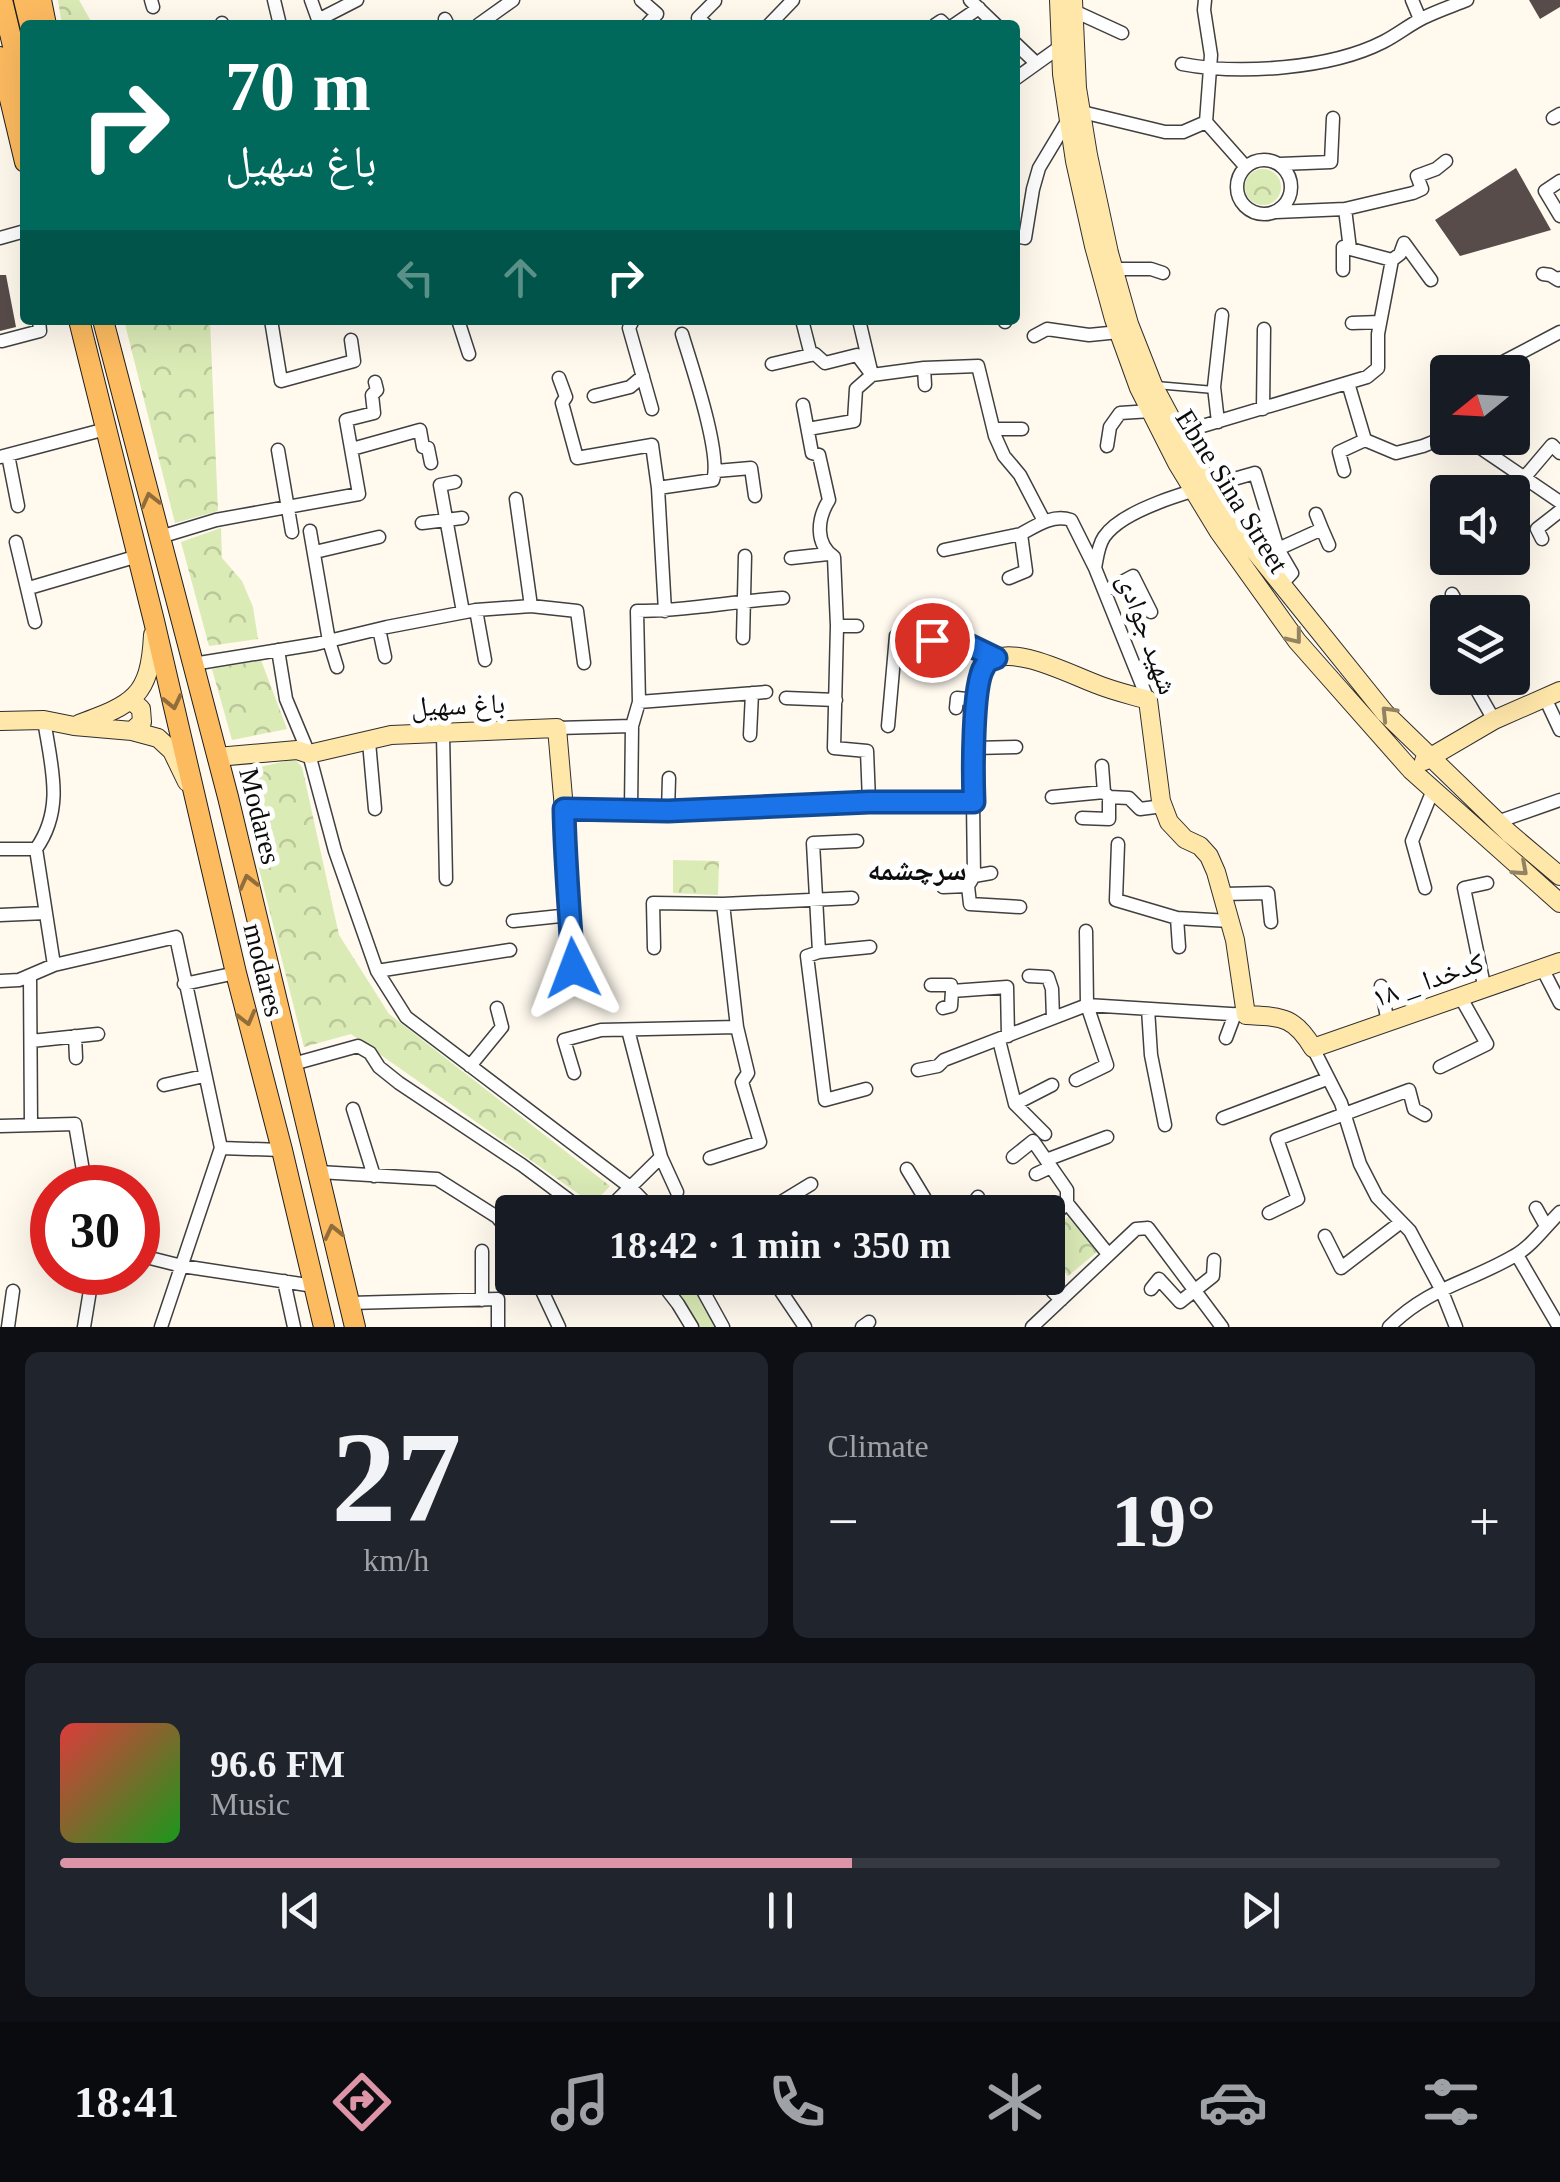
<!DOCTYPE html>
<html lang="en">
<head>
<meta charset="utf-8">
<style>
	body { margin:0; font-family:"Times New Roman","Noto Naskh Arabic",serif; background:#20242c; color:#f1f3f6; height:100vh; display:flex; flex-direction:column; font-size:38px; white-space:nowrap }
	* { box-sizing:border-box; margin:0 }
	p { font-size:32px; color:#9ea1a6 }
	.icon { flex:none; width:55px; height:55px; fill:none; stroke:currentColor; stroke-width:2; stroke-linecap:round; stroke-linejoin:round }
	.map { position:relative; height:1327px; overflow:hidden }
	.details { display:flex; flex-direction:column; gap:25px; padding:25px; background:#0d0f14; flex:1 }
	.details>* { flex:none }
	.banner { position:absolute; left:20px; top:20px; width:1000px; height:305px; border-radius:10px; box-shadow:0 10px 40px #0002; background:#00695c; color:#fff; overflow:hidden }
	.needle { width:65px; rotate:252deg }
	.tools { position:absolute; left:1430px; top:355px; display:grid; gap:20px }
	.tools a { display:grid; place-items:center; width:100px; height:100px; border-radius:10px; background:#171b24; box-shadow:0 10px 40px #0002; font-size:50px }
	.speed { position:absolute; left:30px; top:1165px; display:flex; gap:20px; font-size:50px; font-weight:700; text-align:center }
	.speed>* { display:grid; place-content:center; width:130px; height:130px; border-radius:50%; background:#171b24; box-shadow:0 10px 40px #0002; line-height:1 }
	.speed .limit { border:15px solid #d22; background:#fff; color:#111 }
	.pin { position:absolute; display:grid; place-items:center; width:85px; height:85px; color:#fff; margin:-42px; border:5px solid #fff; border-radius:50%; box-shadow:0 2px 10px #0007 }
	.me { position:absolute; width:110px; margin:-55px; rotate:357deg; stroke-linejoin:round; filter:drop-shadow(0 0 8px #0008) }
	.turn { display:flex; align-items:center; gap:35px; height:210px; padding:0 40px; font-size:45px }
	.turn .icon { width:130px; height:130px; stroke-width:2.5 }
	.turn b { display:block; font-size:70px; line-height:85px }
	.lanes { display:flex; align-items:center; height:95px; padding:0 40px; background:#0003; justify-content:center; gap:50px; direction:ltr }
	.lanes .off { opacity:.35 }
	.big { font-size:75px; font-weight:700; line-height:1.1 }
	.details .card { flex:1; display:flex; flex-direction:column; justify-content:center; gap:15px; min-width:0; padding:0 35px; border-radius:15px; background:#20242c }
	.details .dial { align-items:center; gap:0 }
	.dial b { font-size:130px; line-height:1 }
	.song { display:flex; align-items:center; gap:30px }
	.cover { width:120px; height:120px; border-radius:15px; background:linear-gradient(135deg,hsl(0 70% 55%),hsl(120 70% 35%)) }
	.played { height:10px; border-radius:5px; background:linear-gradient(90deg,#dc94a6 55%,#363941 55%) }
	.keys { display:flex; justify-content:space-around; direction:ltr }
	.heat { display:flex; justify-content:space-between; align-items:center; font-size:55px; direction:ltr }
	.details .tiles { flex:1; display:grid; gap:25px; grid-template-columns:1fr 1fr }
	.card:last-child { grid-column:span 2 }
	.trip { position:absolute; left:495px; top:1195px; width:570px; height:100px; border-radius:10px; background:#171b24; box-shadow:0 10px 40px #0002; font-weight:700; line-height:100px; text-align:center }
	.tabs { display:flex; height:160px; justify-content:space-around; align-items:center; background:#090b0e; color:#9ea1a6 }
	.tabs .icon { width:70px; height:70px }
	.tabs .active { color:#dc94a6 }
	.tabs b { font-size:45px; color:#f1f3f6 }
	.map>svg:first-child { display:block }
	.grass { fill:#dbebb6 }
	.park { fill:url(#park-crowns) }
	.building { fill:#574c49 }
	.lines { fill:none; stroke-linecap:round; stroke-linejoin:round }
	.lane-casing { stroke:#404040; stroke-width:9 }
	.street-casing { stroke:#404040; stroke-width:15 }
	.secondary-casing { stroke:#2f2f2f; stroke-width:20 }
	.primary-casing { stroke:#1e1e1e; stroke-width:22 }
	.lane { stroke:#fff; stroke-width:6 }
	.street { stroke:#fff; stroke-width:12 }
	.secondary { stroke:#ffe6a9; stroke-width:18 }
	.primary { stroke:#fdbb60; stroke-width:20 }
	.oneway { stroke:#916d3b }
	.oneway2 { stroke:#928463 }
	.route-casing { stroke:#114b97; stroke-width:25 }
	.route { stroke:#1a73e8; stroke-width:18 }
	.labels { text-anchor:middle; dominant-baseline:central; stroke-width:10; stroke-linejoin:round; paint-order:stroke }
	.street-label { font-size:28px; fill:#0d0d0d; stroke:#fff }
	.neighbourhood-label { font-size:30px; font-weight:bold; fill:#0d0d0d; stroke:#fff }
</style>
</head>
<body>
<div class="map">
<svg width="1560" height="1327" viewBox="0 0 1560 1327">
	<defs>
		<pattern id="park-crowns" width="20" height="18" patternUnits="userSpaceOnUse" patternTransform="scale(2.5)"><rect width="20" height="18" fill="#dbebb6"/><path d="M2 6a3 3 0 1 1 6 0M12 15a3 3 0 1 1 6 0" fill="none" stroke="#bbc89b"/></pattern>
	</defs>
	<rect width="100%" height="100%" fill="#fff9ee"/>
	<path class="grass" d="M 664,1278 L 690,1278 L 717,1327 L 699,1327 Z"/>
	<path class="park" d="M 58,0 L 79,0 L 93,25 L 62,25 Z
		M1245 187a18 18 0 1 1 36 0a18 18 0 1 1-36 0Z
		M 124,320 L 210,320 L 218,511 L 175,523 Z
		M 221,528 L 222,558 L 242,581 L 253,607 L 258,639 L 209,646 L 181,542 Z
		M 261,660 L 287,729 L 232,740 L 212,669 Z
		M 295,759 L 302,767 L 339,935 L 389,1014 L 610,1186 L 593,1204 L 351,1034 L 304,1047 L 259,869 L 242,771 Z
		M 673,860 L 719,861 L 718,895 L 673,893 Z
		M 1068,1217 L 1097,1252 L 1068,1276 L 1048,1251 L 1048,1234 Z"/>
	<path class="building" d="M 1529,0 L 1560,0 L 1560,7 L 1540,19 Z
		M 1516,168 L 1551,230 L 1460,256 L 1435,220 Z
		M 0,275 L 6,275 L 16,327 L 0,331 Z"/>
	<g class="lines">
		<defs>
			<path id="lane" d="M 1156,385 L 1214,390"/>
			<path id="street" d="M 151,0 L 153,7
				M 274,0 L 280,25
				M 311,0 L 320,25
				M 641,0 L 657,14 L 647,25
				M 970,0 L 996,25
				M 1205,0 L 1204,10 L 1211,55 L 1206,122
				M 1412,0 L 1420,19
				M 1074,11 L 1122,33
				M 445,19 L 448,25
				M 318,20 L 357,0
				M 222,23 L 222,25
				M 478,25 L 513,0
				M 706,25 L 698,18 L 715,1
				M 769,25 L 793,0
				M 935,25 L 941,21 L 945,25
				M 954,25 L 979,8
				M 1015,43 L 1036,63
				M 1182,64 C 1239,75 1330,69 1383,42 C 1397,35 1409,25 1423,18 C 1437,11 1452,6 1467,0
				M 1015,79 L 1064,44
				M 1553,118 L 1560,114
				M1237 187a27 27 0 1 1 54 0a27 27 0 1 1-54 0Z
				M 1280,164 L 1331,162 L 1333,118
				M 1560,181 L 1545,191 L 1560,216
				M 1345,209 L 1350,249
				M 1276,212 L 1345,209 L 1413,193 L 1422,189 L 1417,176 L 1436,169 L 1446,161
				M 1015,236 L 1025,238 L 1033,189 L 1039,168 L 1069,118 L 1082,112 L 1165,132 L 1183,132 L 1206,122 L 1245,166
				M 0,238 L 25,231
				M 1392,260 L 1400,254 L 1404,243 L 1431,280
				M 1114,269 L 1151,269 L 1163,273
				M 1543,274 L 1550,275 L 1558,280 L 1560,278
				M 271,320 L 281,381 L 354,361 L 351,340
				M 458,320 L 469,354
				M 633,320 L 629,328 L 652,409
				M 802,320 L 811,355
				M 1005,320 L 1005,322
				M 1352,323 L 1380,322
				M 1034,336 L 1047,329 L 1089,335 L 1119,332
				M 2,341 L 40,331 L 39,320
				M 772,364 L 815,354 L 825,363 L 857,355 L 872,375 L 924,368 L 978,366 L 995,436 L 1004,456 L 1020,475 L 1044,521
				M 924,368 L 925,385
				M 1495,372 L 1505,361 L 1560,332
				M 559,378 L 566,397 L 562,403 L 577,458 L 652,445 L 658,488 L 665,611
				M 1348,383 L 1365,440
				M 594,396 L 630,387 L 643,376
				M 803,405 L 812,453 L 819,455 L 829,500 C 817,519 815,544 834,557 L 837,626 L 834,748 L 867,751 L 869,801
				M 1263,409 L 1264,329
				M 1218,422 L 1214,387 L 1222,315
				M 808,429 L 854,421 L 856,389 L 872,375 L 859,320
				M 994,429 L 1022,429
				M 1179,433 L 1367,377 L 1378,368 L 1378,334 L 1392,260 L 1343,247 L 1343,270
				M 1466,438 L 1560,502
				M 1365,440 L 1396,453 L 1423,446 L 1448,436
				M 1107,446 L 1110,427 L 1120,413 L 1151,411
				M 352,449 L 420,430 L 423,447 L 428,448 L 431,463
				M 278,450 L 292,532
				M 8,455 L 18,506
				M 0,457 L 106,429
				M 716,471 L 751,468 L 755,496
				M 1344,471 L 1339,452 L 1365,440
				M 455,482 L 440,485 L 463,612
				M 658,488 L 713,480 C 722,454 691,364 682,334
				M 1504,492 L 1524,478 L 1552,445 L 1560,453
				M 516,499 L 531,606
				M 1316,514 L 1322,529
				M 422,523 L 462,518
				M 310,531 L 329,641 L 337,667
				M 1447,534 L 1448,534
				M 160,537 L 216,520 L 359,494 L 346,420 L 374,413 L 372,395 L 377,390 L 375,382
				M 1542,539 L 1537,529 L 1560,511
				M 16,542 L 35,622
				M 1278,549 L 1322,529 L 1329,545
				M 944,550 L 1021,534
				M 315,552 L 379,537
				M 791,558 L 828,554
				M 1095,568 C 1097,558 1098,546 1104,537 C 1126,504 1216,485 1255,473 L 1278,549 L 1292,573 L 1281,585
				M 1009,578 L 1026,571 L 1021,534 C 1037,525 1053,514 1071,520 L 1095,568 L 1148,700
				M 29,588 L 138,556
				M 1105,591 L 1133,576 L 1151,612
				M 1452,594 L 1462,612
				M 476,610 L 485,660
				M 1448,625 L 1442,629 L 1448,638
				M 837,626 L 857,626
				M 379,629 L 385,657
				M 743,638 L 745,556
				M 278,650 L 286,699 L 309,754 L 335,851 L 377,971 L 406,1017 L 630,1187 L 654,1212
				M 193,664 L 316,644 L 387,627 L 476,610 L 531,606 L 577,611 L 584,663
				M 1470,678 L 1494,720
				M 1477,690 L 1496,679
				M 786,698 L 836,700
				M 1545,698 L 1560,730
				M 639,702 L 766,692
				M 956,708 L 957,698 L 976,700
				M 44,720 C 51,766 65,808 36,849 L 54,965
				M 888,726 L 896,636 L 967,644 L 996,658
				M 557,728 L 632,726
				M 443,734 L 446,879
				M 750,735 L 752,693
				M 369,742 L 375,809
				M 974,748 L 1016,747
				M 1102,766 L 1104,792
				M 1052,797 L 1104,792 L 1109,797 L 1129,798 L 1140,809 L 1163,806
				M 973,802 L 974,876 L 968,886 L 970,904 L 1020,907
				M 564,809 C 565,862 570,915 573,968
				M 631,810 L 632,726 L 639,702 L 637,611 C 686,611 734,601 783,598
				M 668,811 L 669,778
				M 1082,818 L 1109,819 L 1109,797
				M 1497,822 L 1560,800
				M 857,841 L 813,843 L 819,952 L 807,956 L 825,1100 L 866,1089
				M 1118,844 L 1116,900 L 1177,918 L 1230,921
				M 0,849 L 36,849
				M 974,876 L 991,873
				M 943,887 L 968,886
				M 1425,888 L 1412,841 L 1433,790
				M 1223,894 L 1268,893 L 1271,922
				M 0,915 L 46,913
				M 1177,918 L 1179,947
				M 513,921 L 570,915
				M 654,948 L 653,903 L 723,904 L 852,898
				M 819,952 L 870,947
				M 1542,968 L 1560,1003
				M 377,971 L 510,950
				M 30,976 L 31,1125
				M 1029,976 L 1048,977 L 1052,989 L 1053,1018
				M 0,981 L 19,980 L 54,965 L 176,937 L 221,1148 L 161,1327
				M 184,984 L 236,973
				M 931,985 L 951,985 L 952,991 L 1007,987 L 1008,1036
				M 1381,986 L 1388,1023
				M 1485,990 L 1464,888 L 1487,883
				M 943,1008 L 951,1006 L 952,991
				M 1148,1009 L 1151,1055 L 1165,1125
				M 75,1036 L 76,1058
				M 1226,1038 L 1235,1014
				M 999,1040 L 1015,1104 L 1045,1134
				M 31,1041 L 98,1034
				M 1313,1048 L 1341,1103 L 1360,1164 L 1377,1197 L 1410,1231 L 1441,1289 L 1456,1327
				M 293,1064 L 358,1046 L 370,1053 L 379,1067 L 399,1083 L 522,1165 L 585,1212
				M 470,1066 L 502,1027 L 497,1008
				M 1440,1067 L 1487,1044 L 1461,998
				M 918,1070 L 938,1066 L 944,1060 L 1087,1005 L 1246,1015
				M 574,1073 L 564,1040 L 601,1030 L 737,1027
				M 1076,1080 L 1107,1065 L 1087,1005 L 1086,931
				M 164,1085 L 204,1076
				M 1015,1104 L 1052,1085
				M 353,1109 L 374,1176
				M 1223,1118 L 1327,1079
				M 0,1126 L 75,1124 L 86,1188
				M 221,1148 L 282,1150
				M 661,1157 L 677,1192
				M 1013,1157 L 1033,1141 L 1067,1190 L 1067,1203
				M 710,1158 L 760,1142 L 742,1082 L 748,1073 L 737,1027 L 723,904
				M 1046,1160 L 1107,1137
				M 907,1169 L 933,1212
				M 319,1172 L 437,1179 L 497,1217 L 512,1235
				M 1036,1174 L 1051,1167
				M 1536,1208 L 1546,1226
				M 605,1212 L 661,1157 L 628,1030
				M 765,1212 L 811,1184
				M 962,1212 L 970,1208 L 978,1197
				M 1269,1213 L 1298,1199 L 1277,1139 L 1409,1090 L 1414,1109 L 1425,1115
				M 1048,1221 L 1067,1203 L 1108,1254
				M 1325,1236 L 1341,1268 L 1401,1222
				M 482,1251 L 482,1300
				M 138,1255 L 182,1266 L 314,1286
				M 1517,1255 L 1559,1327
				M 536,1278 L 559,1327
				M 658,1278 L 678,1304 L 692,1327
				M 696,1278 L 723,1327
				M 772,1278 L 805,1327
				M 1040,1278 L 1061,1300
				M 284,1281 L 294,1327
				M 1151,1289 L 1159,1279 L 1180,1302 L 1213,1276 L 1214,1260
				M 350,1303 L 498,1299 L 498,1327
				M 8,1327 L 13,1291
				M 84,1327 L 93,1272
				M 862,1327 L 869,1322
				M 1032,1327 L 1136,1229 L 1148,1228 L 1222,1327
				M 1389,1327 C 1429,1287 1468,1283 1514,1256 C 1531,1247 1546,1226 1560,1212"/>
			<path id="secondary" d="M 1059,0 L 1062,74 L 1075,161 L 1094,246 L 1114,319 L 1139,388 L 1177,463 L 1219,532 L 1297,641 L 1411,770 L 1560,903
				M 1073,0 L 1077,88 L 1088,155 L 1109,253 L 1129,324 L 1153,385 L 1190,454 L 1229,519 L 1385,713 L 1509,833 L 1560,876
				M 131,700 L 141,709 L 142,722 L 132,731
				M 0,721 L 44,720 L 74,726 L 132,731 L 158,738 L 172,751 L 187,782
				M 79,724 C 133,704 150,697 153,635
				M 217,757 L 297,750 L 309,754 L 391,735 L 557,728 L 564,809 L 668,811 L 869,801 L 973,802 C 973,778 972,678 986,664 C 1008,641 1071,675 1096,684 C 1113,691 1131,695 1148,700 L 1161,801 L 1169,822 L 1185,839 L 1200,846 L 1209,856 L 1216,872 L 1235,940 L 1246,1015 C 1282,1017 1294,1016 1313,1048 L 1560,962
				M 1424,761 L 1494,720 L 1560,691"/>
			<path id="primary" d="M 2,0 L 25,96
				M 24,0 L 30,25
				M 41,0 L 46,25
				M 0,57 L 25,162
				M 79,320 L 154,621 L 236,973 L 282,1150 L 324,1327
				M 103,320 L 228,797 L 355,1327"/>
		</defs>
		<use href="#lane" class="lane-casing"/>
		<use href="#street" class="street-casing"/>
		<use href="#secondary" class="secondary-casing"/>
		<use href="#primary" class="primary-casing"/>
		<use href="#lane" class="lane"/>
		<use href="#street" class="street"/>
		<use href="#secondary" class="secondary"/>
		<use href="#primary" class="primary"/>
	</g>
	<defs><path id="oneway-chevron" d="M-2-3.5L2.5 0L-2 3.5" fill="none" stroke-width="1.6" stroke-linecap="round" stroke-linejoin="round" transform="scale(2.5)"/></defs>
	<g class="oneway">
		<use href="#oneway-chevron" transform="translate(150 500) rotate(-104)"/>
		<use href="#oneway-chevron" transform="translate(173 702) rotate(77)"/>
		<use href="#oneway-chevron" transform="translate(248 882) rotate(-104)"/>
		<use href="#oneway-chevron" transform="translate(247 1018) rotate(75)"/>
		<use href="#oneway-chevron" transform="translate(333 1232) rotate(-103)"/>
	</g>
	<g class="oneway2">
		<use href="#oneway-chevron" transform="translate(1295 637) rotate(52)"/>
		<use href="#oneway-chevron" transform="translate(1388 713) rotate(-134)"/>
		<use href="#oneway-chevron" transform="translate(1521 869) rotate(42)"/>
	</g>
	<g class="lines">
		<defs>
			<path id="route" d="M 573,968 C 570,915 565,862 564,809 L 668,811 L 869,802 L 974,802 C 973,776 972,686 984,667 C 988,660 989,661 996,658 L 967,644 L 932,640"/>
		</defs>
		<use href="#route" class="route-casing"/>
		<use href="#route" class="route"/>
	</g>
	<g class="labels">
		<g class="street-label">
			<text transform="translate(1232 491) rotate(58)">Ebne Sina Street</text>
			<text transform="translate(1148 634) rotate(70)">شهید جوادی</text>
			<text transform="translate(458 705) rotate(-2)">باغ سهیل</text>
			<text transform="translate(260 816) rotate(76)">Modares</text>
			<text transform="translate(264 970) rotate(76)">modares</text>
			<text transform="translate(1428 980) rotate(-19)">۱۸ _ کدخدا</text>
		</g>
		<g class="neighbourhood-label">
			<text x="917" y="869">سرچشمه</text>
		</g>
	</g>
</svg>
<div class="tools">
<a><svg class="needle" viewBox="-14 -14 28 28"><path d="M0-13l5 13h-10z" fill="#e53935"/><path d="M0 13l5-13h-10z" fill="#9ea1a6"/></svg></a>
<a><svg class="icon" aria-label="sound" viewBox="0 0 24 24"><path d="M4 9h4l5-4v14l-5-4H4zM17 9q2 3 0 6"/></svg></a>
<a><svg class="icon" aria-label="layers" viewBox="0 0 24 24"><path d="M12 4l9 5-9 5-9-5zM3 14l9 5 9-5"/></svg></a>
</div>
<div class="speed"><div class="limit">30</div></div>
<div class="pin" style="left:932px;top:640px;background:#d93025"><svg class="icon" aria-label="arrive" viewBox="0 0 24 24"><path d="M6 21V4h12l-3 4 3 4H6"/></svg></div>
<svg class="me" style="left:573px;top:968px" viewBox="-20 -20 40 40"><path d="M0-17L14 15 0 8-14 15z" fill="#1a73e8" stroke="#fff" stroke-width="4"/></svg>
<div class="trip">18:42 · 1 min · 350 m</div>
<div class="banner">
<div class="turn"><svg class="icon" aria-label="right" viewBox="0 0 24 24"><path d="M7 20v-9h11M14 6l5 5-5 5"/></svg><div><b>70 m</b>باغ سهیل</div></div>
<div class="lanes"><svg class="icon off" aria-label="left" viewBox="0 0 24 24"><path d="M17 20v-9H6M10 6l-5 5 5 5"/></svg><svg class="icon off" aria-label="ahead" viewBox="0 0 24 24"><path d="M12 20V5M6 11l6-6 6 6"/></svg><svg class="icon" aria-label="right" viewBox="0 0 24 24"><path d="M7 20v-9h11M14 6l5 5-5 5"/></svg></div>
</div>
</div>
<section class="details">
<div class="tiles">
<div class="card dial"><b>27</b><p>km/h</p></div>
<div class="card"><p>Climate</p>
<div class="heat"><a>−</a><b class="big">19°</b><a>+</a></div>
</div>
<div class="card">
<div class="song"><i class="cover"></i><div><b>96.6 FM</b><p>Music</p></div></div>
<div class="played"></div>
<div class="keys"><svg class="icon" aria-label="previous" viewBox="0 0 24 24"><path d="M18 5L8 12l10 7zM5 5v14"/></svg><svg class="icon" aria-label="pause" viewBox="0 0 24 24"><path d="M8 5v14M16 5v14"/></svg><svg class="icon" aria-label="next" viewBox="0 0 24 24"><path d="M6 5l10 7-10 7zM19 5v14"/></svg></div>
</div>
</div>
</section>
<nav class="tabs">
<b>18:41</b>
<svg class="icon active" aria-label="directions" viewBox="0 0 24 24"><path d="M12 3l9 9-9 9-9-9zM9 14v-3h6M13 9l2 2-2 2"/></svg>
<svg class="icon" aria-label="music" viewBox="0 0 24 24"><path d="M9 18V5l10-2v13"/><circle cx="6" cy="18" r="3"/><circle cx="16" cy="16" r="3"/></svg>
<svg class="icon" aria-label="phone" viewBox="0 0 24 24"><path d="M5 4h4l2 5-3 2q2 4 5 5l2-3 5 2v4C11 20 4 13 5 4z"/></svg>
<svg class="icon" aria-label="climate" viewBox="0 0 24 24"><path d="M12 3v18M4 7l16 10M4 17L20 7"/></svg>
<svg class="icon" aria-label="car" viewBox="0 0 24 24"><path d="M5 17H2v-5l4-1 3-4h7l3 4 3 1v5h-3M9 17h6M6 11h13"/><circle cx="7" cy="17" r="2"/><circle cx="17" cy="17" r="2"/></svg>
<svg class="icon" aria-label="filters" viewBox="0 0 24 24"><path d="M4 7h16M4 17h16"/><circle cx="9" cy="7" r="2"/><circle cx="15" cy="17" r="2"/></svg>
</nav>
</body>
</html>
